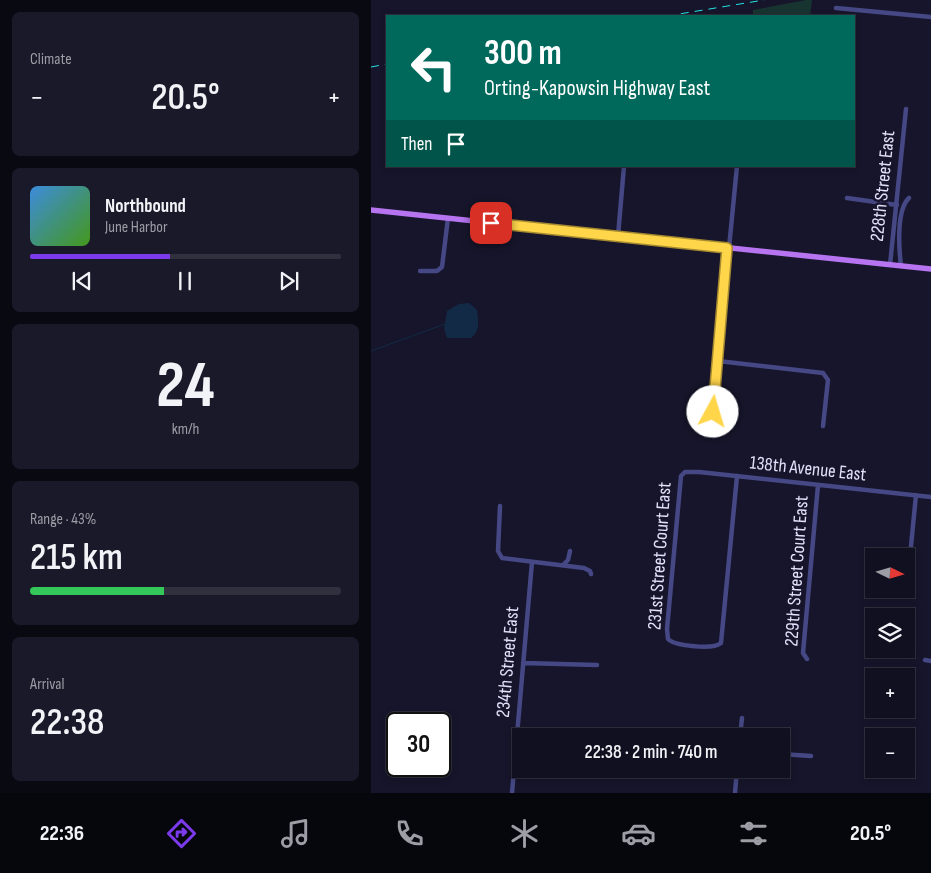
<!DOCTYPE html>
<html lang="en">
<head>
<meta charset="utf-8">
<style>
	body { margin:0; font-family:"Sofia Sans Condensed",sans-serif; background:#191929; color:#f1f3f6; height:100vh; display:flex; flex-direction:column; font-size:19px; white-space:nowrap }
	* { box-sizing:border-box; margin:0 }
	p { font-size:16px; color:#9c9da5 }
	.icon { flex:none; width:28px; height:28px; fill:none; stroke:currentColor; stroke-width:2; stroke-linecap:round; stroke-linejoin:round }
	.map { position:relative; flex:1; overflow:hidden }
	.panel { display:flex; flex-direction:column; gap:12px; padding:12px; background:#090912; width:371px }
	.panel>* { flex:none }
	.top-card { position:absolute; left:15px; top:15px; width:469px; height:152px; border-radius:0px; box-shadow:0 2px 8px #0003,0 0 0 1px #30303e; background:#00695c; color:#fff; overflow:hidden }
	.needle { width:32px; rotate:95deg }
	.buttons { position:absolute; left:494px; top:548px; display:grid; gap:10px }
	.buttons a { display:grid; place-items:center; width:50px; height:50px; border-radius:0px; background:#101020; box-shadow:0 2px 8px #0003,0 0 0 1px #30303e; font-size:25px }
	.speed { position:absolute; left:15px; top:712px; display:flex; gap:10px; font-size:25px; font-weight:700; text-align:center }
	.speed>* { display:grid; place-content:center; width:65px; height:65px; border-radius:50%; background:#101020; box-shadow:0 2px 8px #0003,0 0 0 1px #30303e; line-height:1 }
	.speed .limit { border:2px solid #111; border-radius:8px; background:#fff; color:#111 }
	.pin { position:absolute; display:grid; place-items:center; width:42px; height:42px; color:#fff; margin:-21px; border-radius:10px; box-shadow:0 2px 8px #0006 }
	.me { position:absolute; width:55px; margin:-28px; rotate:6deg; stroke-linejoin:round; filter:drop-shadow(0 0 4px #0008) }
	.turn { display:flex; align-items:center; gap:18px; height:105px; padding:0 15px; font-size:22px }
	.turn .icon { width:65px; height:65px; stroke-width:2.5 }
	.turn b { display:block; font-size:35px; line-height:42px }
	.then { display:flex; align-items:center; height:48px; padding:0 15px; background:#0003; gap:10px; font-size:19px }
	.big { font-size:38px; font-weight:600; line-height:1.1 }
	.panel .card { flex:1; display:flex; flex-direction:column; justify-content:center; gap:8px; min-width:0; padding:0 18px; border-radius:8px; background:#191929 }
	.panel .dial { align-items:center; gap:0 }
	.dial b { font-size:65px; line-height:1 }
	.song { display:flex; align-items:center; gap:15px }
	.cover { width:60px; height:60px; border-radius:8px; background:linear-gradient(135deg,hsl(210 70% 55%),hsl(100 70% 35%)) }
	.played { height:5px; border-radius:2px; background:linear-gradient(90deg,#7c3aed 45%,#30303e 45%) }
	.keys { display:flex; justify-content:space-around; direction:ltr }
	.heat { display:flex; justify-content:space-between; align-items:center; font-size:28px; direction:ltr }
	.charge { height:8px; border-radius:4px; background:linear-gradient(90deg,#34c759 43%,#30303e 0) }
	.trip { position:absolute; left:141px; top:728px; width:278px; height:50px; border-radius:0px; background:#101020; box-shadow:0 2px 8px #0003,0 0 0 1px #30303e; font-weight:600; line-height:50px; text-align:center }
	.tabs { display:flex; height:80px; justify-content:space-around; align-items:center; background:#06060d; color:#9c9da5 }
	.tabs .icon { width:35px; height:35px }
	.tabs .active { color:#7c3aed }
	.tabs b { font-size:22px; color:#f1f3f6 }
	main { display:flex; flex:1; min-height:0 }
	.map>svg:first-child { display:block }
	.green { fill:#183430 }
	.water { fill:#122a46 }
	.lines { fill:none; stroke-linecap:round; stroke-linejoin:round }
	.stream { stroke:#122a46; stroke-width:1 }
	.minor { stroke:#454884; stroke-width:4.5 }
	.major { stroke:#b674f0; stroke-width:5.5 }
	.rail { stroke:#22e5e7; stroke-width:1; stroke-dasharray:8 6; stroke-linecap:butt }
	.route-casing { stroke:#a68a30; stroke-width:12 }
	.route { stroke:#ffd54a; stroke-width:9 }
	.labels { text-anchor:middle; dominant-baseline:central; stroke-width:5; stroke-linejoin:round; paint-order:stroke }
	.street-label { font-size:19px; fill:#e2e1fc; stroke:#16152b }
</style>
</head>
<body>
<main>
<section class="panel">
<div class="card"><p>Climate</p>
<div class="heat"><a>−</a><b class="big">20.5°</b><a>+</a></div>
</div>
<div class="card">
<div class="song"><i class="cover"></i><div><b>Northbound</b><p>June Harbor</p></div></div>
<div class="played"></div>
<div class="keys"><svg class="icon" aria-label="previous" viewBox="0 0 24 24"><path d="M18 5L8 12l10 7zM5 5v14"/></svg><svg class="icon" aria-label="pause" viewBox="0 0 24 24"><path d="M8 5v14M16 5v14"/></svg><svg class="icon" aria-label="next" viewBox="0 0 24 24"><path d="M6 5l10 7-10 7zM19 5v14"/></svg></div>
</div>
<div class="card dial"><b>24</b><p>km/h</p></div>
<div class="card"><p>Range · 43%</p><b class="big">215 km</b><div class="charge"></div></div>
<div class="card"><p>Arrival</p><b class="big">22:38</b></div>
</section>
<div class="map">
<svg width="560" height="793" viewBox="0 0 560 793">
	<rect width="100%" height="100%" fill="#16152b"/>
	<path class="green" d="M 435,0 L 441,0 L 439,16 L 382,16 L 382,10 Z"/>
	<path class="water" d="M 98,303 L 106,310 C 107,322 110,330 100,338 L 76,338 L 73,328 L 76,311 L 88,304 Z"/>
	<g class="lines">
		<path class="stream" d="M 0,351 L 74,324"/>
		<path class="minor" d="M 465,8 L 560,17
			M 476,198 L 526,205
			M 247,236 L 253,166
			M 358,248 L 366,166
			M 519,265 L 535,109
			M 530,266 C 528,249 525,210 538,198
			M 49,271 L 66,271 L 71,267 L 77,218
			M 347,361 L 452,373 L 457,380 L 452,426
			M 342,412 L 357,248
			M 366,476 L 350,643 C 342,650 304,646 297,639 L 296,629 L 310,476 L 314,472 L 328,472 L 560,497
			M 129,506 L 127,551 L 131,558 L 213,568 L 219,571 L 220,574
			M 540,546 L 545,495
			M 192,565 L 197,560 L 199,551
			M 436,659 L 432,653 L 447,485
			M 554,660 L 560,661
			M 152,663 L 226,665
			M 369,736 L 371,718
			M 410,754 L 440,756
			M 141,793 L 161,562
			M 364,793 L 366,769"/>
		<path class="major" d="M 0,210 L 560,269"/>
		<path class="rail" d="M 296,16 L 393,0
			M 0,67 L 16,64"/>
	</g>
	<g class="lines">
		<defs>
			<path id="route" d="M 120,223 L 356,248 L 342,412"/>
		</defs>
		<use href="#route" class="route-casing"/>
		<use href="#route" class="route"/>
	</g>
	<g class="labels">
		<g class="street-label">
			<text transform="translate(512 186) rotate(-84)">228th Street East</text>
			<text transform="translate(437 469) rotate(6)">138th Avenue East</text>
			<text transform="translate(289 556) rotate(-86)">231st Street Court East</text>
			<text transform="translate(426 571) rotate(-86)">229th Street Court East</text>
			<text transform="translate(137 662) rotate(-85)">234th Street East</text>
		</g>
	</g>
</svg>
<div class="buttons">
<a><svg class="needle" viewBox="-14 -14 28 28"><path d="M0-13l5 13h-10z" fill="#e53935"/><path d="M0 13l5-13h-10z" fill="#9c9da5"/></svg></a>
<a><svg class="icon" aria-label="layers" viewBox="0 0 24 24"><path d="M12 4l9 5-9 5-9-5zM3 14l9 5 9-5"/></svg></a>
<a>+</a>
<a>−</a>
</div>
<div class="speed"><div class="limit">30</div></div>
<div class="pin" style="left:120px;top:223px;background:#d93025"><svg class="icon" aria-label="arrive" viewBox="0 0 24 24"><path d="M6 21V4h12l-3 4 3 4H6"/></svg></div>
<svg class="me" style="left:342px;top:412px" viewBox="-20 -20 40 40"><circle r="19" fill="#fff"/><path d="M0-13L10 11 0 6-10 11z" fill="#ffd54a"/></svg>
<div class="trip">22:38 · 2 min · 740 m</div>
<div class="top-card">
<div class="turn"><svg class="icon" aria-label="left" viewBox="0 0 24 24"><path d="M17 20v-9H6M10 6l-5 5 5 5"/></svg><div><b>300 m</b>Orting-Kapowsin Highway East</div></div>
<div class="then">Then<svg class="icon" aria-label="arrive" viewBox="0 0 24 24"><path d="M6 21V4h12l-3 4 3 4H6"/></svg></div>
</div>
</div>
</main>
<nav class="tabs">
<b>22:36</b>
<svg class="icon active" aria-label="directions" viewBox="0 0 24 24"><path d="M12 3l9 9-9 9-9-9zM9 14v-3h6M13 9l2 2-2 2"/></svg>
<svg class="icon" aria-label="music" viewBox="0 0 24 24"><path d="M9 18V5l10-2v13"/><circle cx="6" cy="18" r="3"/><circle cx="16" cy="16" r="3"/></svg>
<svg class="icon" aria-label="phone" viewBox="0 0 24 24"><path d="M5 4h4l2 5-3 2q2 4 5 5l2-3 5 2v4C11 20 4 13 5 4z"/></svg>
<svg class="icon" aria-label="climate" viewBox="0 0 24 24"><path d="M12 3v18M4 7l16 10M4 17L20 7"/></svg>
<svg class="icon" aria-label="car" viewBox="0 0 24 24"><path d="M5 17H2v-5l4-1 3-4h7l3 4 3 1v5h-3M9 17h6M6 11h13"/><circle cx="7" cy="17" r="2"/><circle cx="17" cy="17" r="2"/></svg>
<svg class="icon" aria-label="filters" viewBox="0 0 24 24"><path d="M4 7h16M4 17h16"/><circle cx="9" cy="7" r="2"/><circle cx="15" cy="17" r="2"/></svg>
<b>20.5°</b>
</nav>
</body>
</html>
